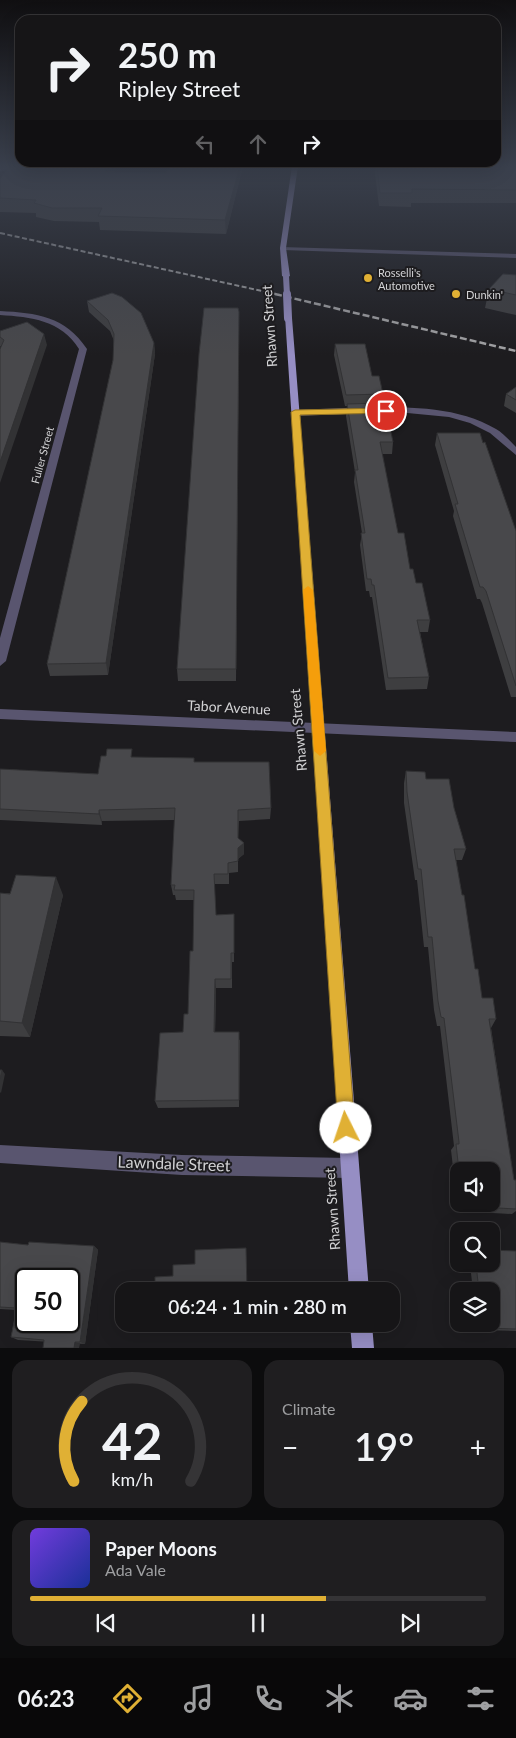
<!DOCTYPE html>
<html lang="en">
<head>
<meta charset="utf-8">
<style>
	body { margin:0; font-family:Lato,sans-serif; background:#1f1e20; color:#f1f3f6; height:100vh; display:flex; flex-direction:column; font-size:19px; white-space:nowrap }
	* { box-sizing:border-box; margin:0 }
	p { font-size:16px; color:#9e9fa1 }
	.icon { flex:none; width:28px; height:28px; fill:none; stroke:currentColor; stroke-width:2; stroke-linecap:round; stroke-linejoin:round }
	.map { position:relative; height:1348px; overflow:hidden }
	.drawer { display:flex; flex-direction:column; gap:12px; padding:12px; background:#0c0c0d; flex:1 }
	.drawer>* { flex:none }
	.banner { position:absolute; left:15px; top:15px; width:486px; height:152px; border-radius:15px; box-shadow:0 5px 20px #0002,0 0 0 1px #353436; background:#161517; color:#f1f3f6; overflow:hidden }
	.fabs { position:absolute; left:450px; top:1162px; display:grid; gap:10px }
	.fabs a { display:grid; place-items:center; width:50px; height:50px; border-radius:10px; background:#161517; box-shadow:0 5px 20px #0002,0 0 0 1px #353436; font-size:25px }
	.speed { position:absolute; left:15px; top:1268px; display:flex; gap:10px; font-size:25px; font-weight:700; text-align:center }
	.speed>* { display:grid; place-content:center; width:65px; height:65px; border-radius:50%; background:#161517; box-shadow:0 5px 20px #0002,0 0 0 1px #353436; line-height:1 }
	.speed .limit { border:2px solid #111; border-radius:8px; background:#fff; color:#111 }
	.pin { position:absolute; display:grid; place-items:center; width:42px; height:42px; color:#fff; margin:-21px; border:2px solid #fff; border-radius:50%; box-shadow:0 1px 5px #0007 }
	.me { position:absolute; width:55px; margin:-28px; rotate:356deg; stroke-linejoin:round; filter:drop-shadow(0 0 4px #0008) }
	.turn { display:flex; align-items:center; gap:18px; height:105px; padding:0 20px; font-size:22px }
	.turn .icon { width:65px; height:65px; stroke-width:2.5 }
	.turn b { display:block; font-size:35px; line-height:42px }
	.lanes { display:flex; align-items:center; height:48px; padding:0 20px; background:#0003; justify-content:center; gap:25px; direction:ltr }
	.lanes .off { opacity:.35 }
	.big { font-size:38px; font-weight:600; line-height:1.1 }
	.drawer .card { flex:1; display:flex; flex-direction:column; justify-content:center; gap:8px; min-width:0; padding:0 18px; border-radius:15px; background:#1f1e20 }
	.drawer .dial { align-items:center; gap:0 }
	.dial svg { height:130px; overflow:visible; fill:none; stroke:#353436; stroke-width:7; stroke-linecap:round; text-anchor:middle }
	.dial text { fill:#f1f3f6; stroke:none }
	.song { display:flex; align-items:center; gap:15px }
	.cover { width:60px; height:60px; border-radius:8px; background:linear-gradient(135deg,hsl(260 70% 55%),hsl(230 70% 35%)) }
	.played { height:5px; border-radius:2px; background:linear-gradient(90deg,#e0b034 65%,#353436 65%) }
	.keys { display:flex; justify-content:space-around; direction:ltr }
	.heat { display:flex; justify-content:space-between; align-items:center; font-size:28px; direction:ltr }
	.drawer .tiles { flex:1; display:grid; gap:12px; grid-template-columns:1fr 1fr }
	.card:last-child { grid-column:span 2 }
	.trip { position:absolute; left:115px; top:1282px; width:285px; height:50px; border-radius:15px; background:#161517; box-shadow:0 5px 20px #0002,0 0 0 1px #353436; font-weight:600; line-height:50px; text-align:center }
	.tabs { display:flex; height:80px; justify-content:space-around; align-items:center; background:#090809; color:#9e9fa1 }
	.tabs .icon { width:35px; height:35px }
	.tabs .on { color:#e0b034 }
	.tabs b { font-size:22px; color:#f1f3f6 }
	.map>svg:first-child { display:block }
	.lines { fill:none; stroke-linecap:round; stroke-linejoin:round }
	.minor { fill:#59556f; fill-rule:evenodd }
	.major { fill:#968ec4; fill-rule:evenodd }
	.rail-far1 { stroke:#a3a3a5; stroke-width:2; stroke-dasharray:5 2.5; stroke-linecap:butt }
	.rail { stroke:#a3a3a5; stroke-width:2.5; stroke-dasharray:7 3; stroke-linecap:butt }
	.major-bridge-far1 { stroke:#968ec4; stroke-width:6 }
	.major-bridge { stroke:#968ec4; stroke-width:8 }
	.wall { fill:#3e3e40; fill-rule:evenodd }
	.shaded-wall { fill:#323234 }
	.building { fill:#48484b; stroke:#323234; fill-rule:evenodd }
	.route { fill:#e0b034; stroke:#927222 }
	.slow { fill:#f59e0b }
	.poi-dot { fill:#e0b034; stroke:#1d1c1f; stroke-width:2 }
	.labels { text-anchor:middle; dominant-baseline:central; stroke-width:4; stroke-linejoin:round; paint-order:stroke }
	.far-poi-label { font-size:11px; fill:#d3d3d5; stroke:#1d1c1f; text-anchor:start }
	.far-street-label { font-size:11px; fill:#d3d3d5; stroke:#1d1c1f }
	.street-label { font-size:14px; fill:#d3d3d5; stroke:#1d1c1f }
	.near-street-label { font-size:16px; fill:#d3d3d5; stroke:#1d1c1f }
</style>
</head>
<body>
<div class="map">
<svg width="516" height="1348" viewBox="0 0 516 1348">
	<rect width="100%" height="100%" fill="#1d1c1f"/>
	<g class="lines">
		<path class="minor" d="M 44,166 L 59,166 L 24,172 L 0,171 L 0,167 L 24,168 Z
			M 281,247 L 516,254 L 516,258 L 283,250 L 281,249 Z
			M 0,311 C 37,313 65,316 87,349 L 6,661 L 0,666 L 0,638 L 79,349 C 61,320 31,317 0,315 Z
			M 370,407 C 412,407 459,407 496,429 C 503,433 510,441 516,447 L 516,455 L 490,433 L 470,423 L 449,417 L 397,412 L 295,416 L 291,413 L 295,410 Z
			M 0,709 L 516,732 L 516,742 L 0,719 Z
			M 0,1145 L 182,1155 L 349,1158 L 356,1161 L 359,1168 L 356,1175 L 349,1178 L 182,1175 L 0,1163 Z"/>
		<path class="major" d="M 292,166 L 298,166 L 286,248 L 290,276 L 286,278 L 282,276 L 280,248 Z
			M 285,316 L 292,318 L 369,1291 L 349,1291 Z
			M 350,1324 L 372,1324 L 374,1348 L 352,1348 Z"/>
		<path class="rail-far1" d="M 0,233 L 280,295"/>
		<path class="rail" d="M 275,294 L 516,351"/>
		<path class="major-bridge-far1" d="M 286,276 L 287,295"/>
		<path class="major-bridge" d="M 287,294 L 288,318"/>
	</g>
	<path class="wall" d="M 9,166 L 117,166 L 114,172 L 166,173 L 170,166 L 243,166 L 226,234 L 100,230 L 99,222 L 54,221 L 36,217 L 36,213 L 0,212 L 0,179 Z
		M 374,166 L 516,166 L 516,203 L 411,203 L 411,207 L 379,206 Z
		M 516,275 L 516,315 L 485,308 L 489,289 Z
		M 87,301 L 154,343 L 155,354 L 108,675 L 50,676 L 47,664 L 113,360 L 114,341 L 110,331 L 89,312 Z
		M 239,323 L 236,681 L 178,681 L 177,669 Z
		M 0,331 L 47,345 L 1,347 L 0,346 Z
		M 335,344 L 372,376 L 383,394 L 382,403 L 393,442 L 392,454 L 382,454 L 398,533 L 410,569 L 430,620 L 428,632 L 420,632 L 429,677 L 427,689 L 386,690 L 372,597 L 370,597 L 369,591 L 366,591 L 360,545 L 362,533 L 354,482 L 355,472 L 346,416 L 347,406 L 345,406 L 334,355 Z
		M 516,387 L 516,413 L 504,406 L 506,394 Z
		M 437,433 L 510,516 L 516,531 L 516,697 L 511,697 L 482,603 L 480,599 L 477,599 L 453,516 L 454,511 L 435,445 Z
		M 134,757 L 195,762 L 271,808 L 270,819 L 239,821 L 238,838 L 244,843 L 244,854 L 238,859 L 238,872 L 229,873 L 229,884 L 214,884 L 216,915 L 234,914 L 234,962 L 232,962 L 232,988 L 216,988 L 215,1032 L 240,1040 L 239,1107 L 158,1108 L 155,1101 L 183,1032 L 188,1014 L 193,951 L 194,900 L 176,900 L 175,895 L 173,895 L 171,885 L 175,820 L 102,821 L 102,825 L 0,820 L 0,769 L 98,774 Z
		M 406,771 L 426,779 L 454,808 L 466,849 L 462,860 L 456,860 L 475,969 L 482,998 L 496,1019 L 491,1028 L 514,1180 L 516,1180 L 516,1211 L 512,1214 L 458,1211 L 451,1150 L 454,1146 L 440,1026 L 437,1026 L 434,1010 L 428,947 L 424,947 L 417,880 L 415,880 L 404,803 L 404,783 ZM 459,1171 L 491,1171 L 491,1204 L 459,1204 Z
		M 0,893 L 63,895 L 30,1037 L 0,1036 Z
		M 0,1242 L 28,1245 L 94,1246 L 98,1250 L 85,1344 L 18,1340 L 11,1337 L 16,1310 L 0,1309 Z
		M 516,1251 L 516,1331 L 478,1330 L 477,1324 L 491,1324 L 491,1291 L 473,1291 L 470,1264 L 491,1264 Z"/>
	<path class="shaded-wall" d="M 109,166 L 117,166 L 107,185 L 105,172 Z
		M 240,166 L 243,166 L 226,234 L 225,220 Z
		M 239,323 L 236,681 L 236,669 Z
		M 44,334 L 47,345 L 0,483 L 0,462 Z
		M 154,343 L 155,354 L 108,675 L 106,663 Z
		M 99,810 L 102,821 L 102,825 L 99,814 Z
		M 238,810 L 238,848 L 244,843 L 244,854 L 238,859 L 238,872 Z
		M 56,877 L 63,895 L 30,1037 L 22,1023 Z
		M 215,979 L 216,988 L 215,1041 L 214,1032 Z
		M 2,1070 L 5,1074 L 1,1093 L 0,1092 L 0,1079 Z
		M 94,1246 L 98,1250 L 85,1344 L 80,1342 Z
		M 75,1342 L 80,1344 L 79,1348 L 74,1348 Z"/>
	<path class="building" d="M 9,166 L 109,166 L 105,172 L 166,173 L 170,166 L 240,166 L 225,220 L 98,216 L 102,208 L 52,208 L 34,203 L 36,200 L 0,198 L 0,179 Z
		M 377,166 L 516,166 L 516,190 L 412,189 L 412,193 L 380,193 Z
		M 503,274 L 516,275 L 516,295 L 489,289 Z
		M 112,293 L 122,297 L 141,313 L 154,343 L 106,663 L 47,664 L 113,360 L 114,334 L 108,320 L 87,301 Z
		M 204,308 L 238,308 L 239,312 L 236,669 L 177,669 L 199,354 Z
		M 27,322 L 44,334 L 0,462 L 0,349 L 4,340 L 0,337 L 0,331 Z
		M 335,344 L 365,344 L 372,376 L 379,376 L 383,394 L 346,395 Z
		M 516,387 L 516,400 L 506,394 Z
		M 385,403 L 393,442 L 380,442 L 398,533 L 404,533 L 410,569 L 413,569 L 416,583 L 422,583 L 430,620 L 417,620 L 429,677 L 388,678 L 374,585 L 372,585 L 371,579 L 367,579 L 361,533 L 365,533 L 355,470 L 358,470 L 347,404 Z
		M 437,433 L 480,433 L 483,443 L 485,442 L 516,531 L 516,686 L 486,591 L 483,587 L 480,587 L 455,504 L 458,504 Z
		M 107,749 L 132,749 L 131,757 L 194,758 L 194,762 L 269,762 L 271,808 L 238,810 L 238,838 L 244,843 L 238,848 L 238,861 L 228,863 L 228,874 L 214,874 L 216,915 L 234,914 L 234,953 L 231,953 L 231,979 L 215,979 L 214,1032 L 239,1032 L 239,1100 L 155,1101 L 160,1033 L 183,1032 L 184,1014 L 188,1014 L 190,951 L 193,951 L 194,890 L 174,890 L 175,885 L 171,885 L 175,808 L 99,810 L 99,814 L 0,809 L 0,769 L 98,774 L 101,756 L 106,756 Z
		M 406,771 L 425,772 L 426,779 L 449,779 L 454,808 L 466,849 L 454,849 L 462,895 L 464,895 L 475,969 L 478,969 L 482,998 L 493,998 L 496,1019 L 489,1019 L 514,1180 L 516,1180 L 516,1209 L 463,1206 L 463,1204 L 491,1204 L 491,1171 L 459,1171 L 456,1144 L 459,1144 L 459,1142 L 444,1018 L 441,1017 L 438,1001 L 432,937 L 428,937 L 421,869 L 418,869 L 407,792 Z
		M 16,875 L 56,877 L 22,1023 L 0,1021 L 0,893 L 10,894 Z
		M 0,1070 L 2,1070 L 0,1079 Z
		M 0,1242 L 28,1245 L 29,1242 L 94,1246 L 80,1342 L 75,1342 L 74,1348 L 43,1348 L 44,1340 L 11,1337 L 17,1308 L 0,1307 ZM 26,1279 L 69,1279 L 69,1321 L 26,1321 Z
		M 246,1248 L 247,1291 L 155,1291 L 155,1277 L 173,1276 L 173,1265 L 195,1264 L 195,1250 Z
		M 491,1250 L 516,1251 L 516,1329 L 484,1328 L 483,1324 L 491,1324 L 491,1291 L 479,1291 L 476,1264 L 491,1264 Z"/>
	<linearGradient id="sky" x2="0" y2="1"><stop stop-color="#100f11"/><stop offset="0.47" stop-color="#3a404d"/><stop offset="1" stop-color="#3a404d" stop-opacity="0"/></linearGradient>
	<rect width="516" height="355" fill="url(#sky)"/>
	<path class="route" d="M 386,408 L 389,409 L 389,413 L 300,415 L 355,1128 L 352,1134 L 346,1137 L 340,1134 L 338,1128 L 291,412 L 295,410 Z"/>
	<path class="slow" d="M 308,586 L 313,590 L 326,751 L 320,756 L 314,751 L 303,590 Z"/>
	<g class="poi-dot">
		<circle cx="368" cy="278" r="5"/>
		<circle cx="456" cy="294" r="5"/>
	</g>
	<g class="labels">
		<g class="far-poi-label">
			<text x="378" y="272">Rosselli's<tspan x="378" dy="13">Automotive</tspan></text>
			<text x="466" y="294">Dunkin'</text>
		</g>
		<g class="far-street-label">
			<text transform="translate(42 455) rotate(-75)">Fuller Street</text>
		</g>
		<g class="street-label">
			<text transform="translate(269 326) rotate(-94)">Rhawn Street</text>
			<text transform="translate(229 707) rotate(3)">Tabor Avenue</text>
			<text transform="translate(298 730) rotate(-95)">Rhawn Street</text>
			<text transform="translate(332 1209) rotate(-94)">Rhawn Street</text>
		</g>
		<g class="near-street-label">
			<text transform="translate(174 1163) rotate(2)">Lawndale Street</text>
		</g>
	</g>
</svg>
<div class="fabs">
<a><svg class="icon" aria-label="sound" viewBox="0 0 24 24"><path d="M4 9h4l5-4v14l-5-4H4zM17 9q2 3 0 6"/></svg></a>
<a><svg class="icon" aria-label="search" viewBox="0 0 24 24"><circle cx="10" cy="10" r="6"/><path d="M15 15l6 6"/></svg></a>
<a><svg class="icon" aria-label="layers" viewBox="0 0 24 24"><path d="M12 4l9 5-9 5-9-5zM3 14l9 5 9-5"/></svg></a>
</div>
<div class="speed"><div class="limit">50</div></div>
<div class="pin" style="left:386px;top:411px;background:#d93025"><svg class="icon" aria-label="arrive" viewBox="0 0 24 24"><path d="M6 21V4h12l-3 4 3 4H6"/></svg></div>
<svg class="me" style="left:346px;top:1128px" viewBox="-20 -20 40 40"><circle r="19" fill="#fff"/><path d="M0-13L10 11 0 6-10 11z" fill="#e0b034"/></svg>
<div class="trip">06:24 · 1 min · 280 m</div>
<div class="banner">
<div class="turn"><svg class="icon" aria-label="right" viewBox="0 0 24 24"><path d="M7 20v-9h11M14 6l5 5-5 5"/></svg><div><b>250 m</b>Ripley Street</div></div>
<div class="lanes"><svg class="icon off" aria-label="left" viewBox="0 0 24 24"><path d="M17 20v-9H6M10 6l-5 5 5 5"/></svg><svg class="icon off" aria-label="ahead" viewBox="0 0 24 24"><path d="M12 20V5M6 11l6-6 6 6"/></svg><svg class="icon" aria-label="right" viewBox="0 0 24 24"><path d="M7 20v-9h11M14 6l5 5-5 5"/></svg></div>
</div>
</div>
<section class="drawer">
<div class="tiles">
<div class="card dial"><svg viewBox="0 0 100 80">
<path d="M14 69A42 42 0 1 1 86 69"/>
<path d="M14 69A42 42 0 0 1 19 20" stroke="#e0b034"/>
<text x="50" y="56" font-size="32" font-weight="700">42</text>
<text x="50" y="72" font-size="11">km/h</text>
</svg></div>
<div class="card"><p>Climate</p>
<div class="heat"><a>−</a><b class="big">19°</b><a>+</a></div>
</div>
<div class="card">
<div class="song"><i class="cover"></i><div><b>Paper Moons</b><p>Ada Vale</p></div></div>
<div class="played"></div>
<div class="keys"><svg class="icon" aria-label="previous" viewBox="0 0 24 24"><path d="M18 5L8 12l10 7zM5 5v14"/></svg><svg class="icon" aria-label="pause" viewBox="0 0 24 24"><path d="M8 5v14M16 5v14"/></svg><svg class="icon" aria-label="next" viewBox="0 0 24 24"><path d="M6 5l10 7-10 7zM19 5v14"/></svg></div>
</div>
</div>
</section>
<nav class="tabs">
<b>06:23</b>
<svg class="icon on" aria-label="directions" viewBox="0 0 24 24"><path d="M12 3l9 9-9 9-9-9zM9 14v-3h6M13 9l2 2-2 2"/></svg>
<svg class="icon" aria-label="music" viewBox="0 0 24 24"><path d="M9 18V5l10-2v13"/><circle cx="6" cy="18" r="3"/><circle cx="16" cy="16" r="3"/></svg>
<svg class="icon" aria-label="phone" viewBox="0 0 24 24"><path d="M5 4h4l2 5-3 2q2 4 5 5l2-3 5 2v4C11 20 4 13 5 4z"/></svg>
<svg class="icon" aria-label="climate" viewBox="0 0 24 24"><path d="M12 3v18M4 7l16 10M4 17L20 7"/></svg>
<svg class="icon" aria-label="car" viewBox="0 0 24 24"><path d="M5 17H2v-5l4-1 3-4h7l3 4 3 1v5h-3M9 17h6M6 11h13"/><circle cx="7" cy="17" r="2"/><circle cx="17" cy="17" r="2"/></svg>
<svg class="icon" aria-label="filters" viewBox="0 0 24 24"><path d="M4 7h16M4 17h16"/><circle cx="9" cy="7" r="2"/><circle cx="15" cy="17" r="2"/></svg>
</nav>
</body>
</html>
